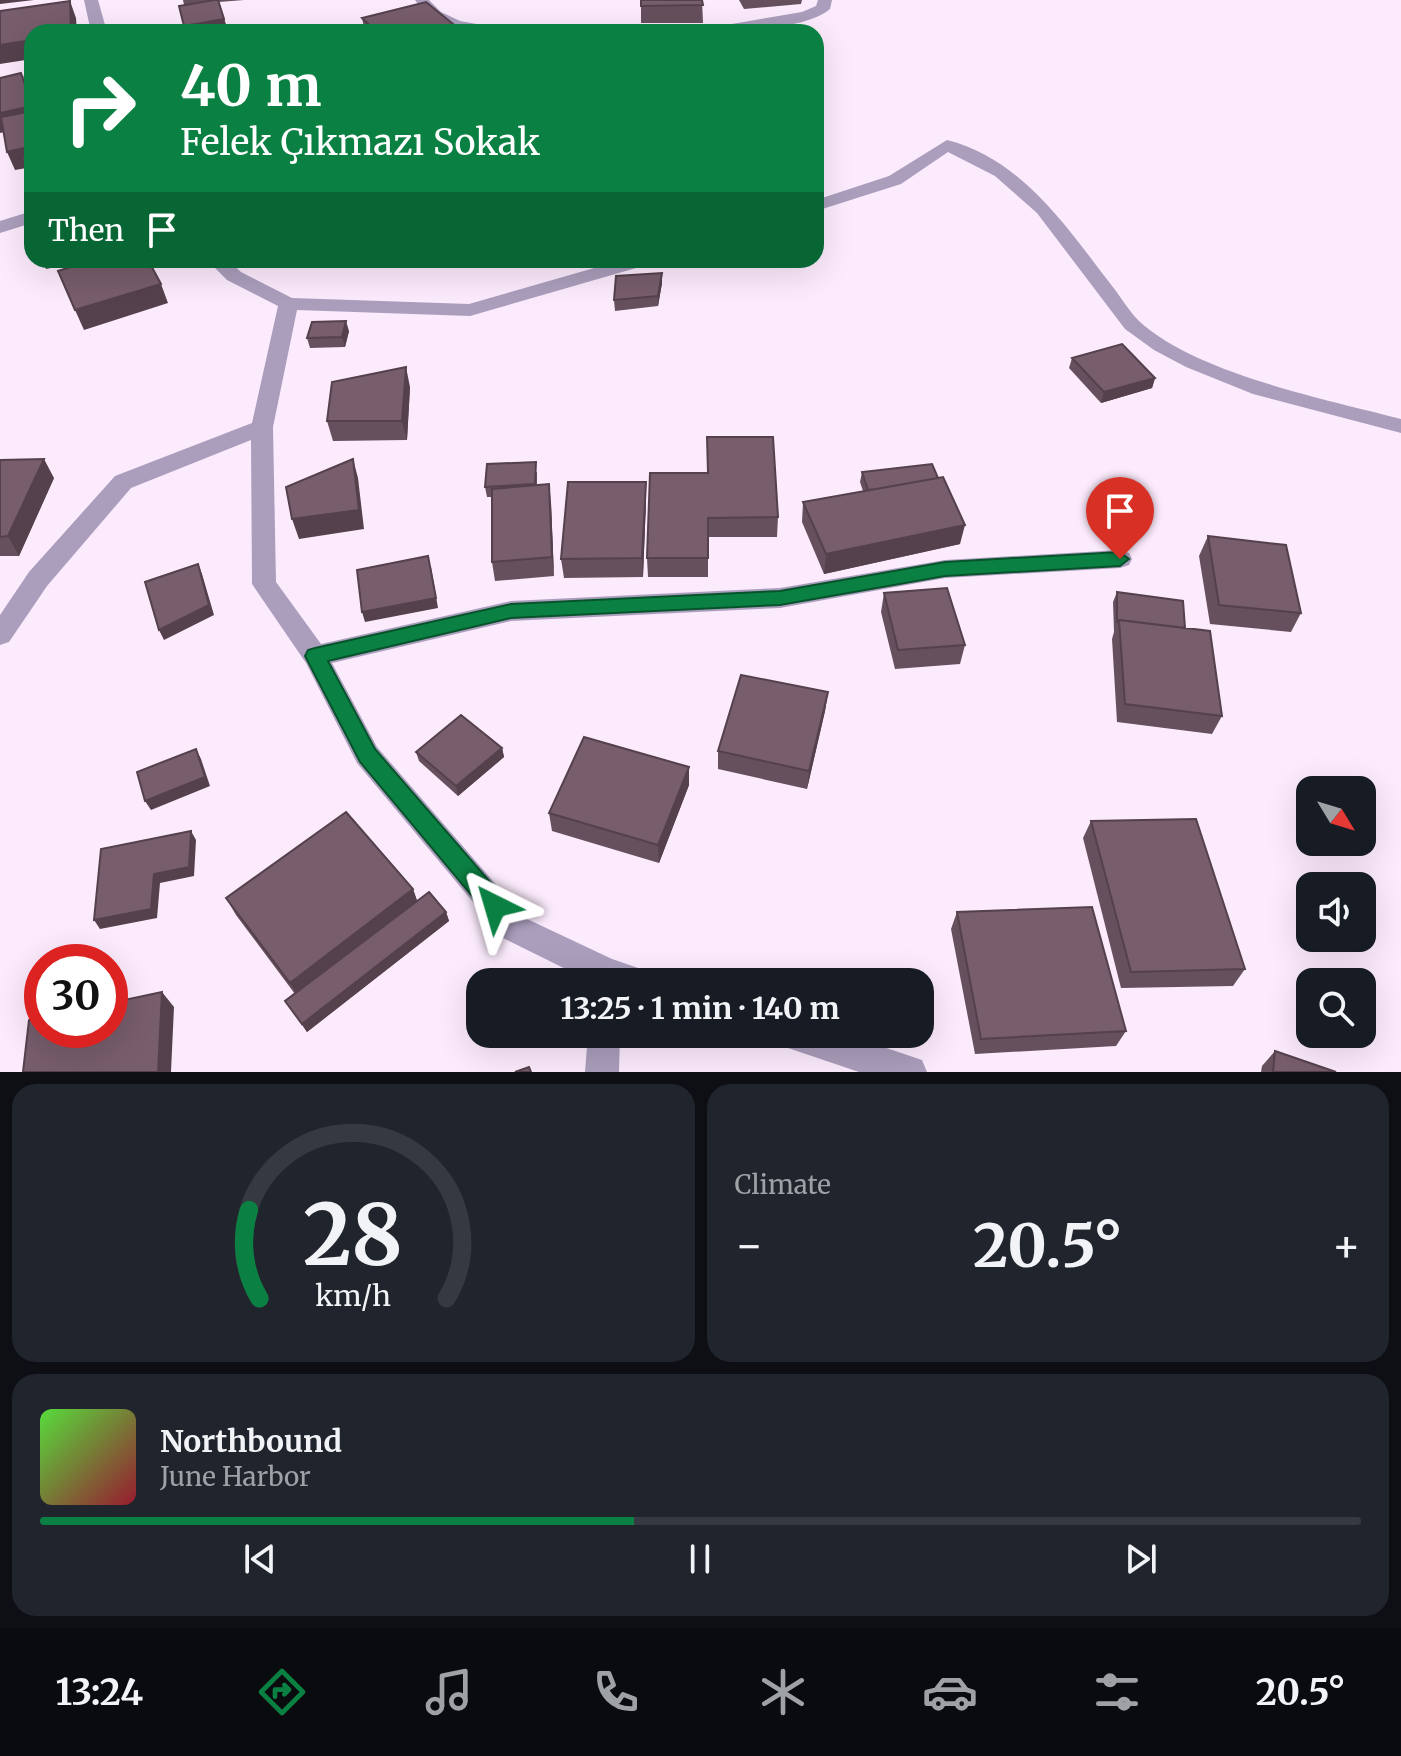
<!DOCTYPE html>
<html lang="en">
<head>
<meta charset="utf-8">
<style>
	body { margin:0; font-family:Merriweather,serif; background:#20242c; color:#f1f3f6; height:100vh; display:flex; flex-direction:column; font-size:30px; white-space:nowrap }
	* { box-sizing:border-box; margin:0 }
	p { font-size:26px; color:#9ea1a6 }
	.icon { flex:none; width:44px; height:44px; fill:none; stroke:currentColor; stroke-width:2; stroke-linecap:round; stroke-linejoin:round }
	.map { position:relative; height:1072px; overflow:hidden }
	.details { display:flex; flex-direction:column; gap:12px; padding:12px; background:#0d0f14; flex:1 }
	.details>* { flex:none }
	.guide { position:absolute; left:24px; top:24px; width:800px; height:244px; border-radius:24px; box-shadow:0 8px 32px #0002; background:#0b8043; color:#fff; overflow:hidden }
	.needle { width:52px; rotate:128deg }
	.fabs { position:absolute; left:1296px; top:776px; display:grid; gap:16px }
	.fabs a { display:grid; place-items:center; width:80px; height:80px; border-radius:16px; background:#171b24; box-shadow:0 8px 32px #0002; font-size:40px }
	.speed { position:absolute; left:24px; top:944px; display:flex; gap:16px; font-size:40px; font-weight:700; text-align:center }
	.speed>* { display:grid; place-content:center; width:104px; height:104px; border-radius:50%; background:#171b24; box-shadow:0 8px 32px #0002; line-height:1 }
	.speed .limit { border:12px solid #d22; background:#fff; color:#111 }
	.pin { position:absolute; display:grid; place-items:center; width:68px; height:68px; color:#fff; margin:-82px -34px; border-radius:50% 50% 50% 0; rotate:-45deg; box-shadow:0 0 8px #0007 }
	.pin .icon { rotate:45deg }
	.me { position:absolute; width:88px; margin:-44px; rotate:320deg; stroke-linejoin:round; filter:drop-shadow(0 0 6px #0008) }
	.turn { display:flex; align-items:center; gap:28px; height:168px; padding:0 24px; font-size:36px }
	.turn .icon { width:104px; height:104px; stroke-width:2.5 }
	.turn b { display:block; font-size:56px; line-height:68px }
	.then { display:flex; align-items:center; height:76px; padding:0 24px; background:#0003; gap:16px; font-size:30px }
	.big { font-size:60px; font-weight:700; line-height:1.1 }
	.details .card { flex:1; display:flex; flex-direction:column; justify-content:center; gap:12px; min-width:0; padding:0 28px; border-radius:24px; background:#20242c }
	.details .dial { align-items:center; gap:0 }
	.dial svg { height:208px; overflow:visible; fill:none; stroke:#363941; stroke-width:7; stroke-linecap:round; text-anchor:middle }
	.dial text { fill:#f1f3f6; stroke:none }
	.song { display:flex; align-items:center; gap:24px }
	.cover { width:96px; height:96px; border-radius:12px; background:linear-gradient(135deg,hsl(110 70% 55%),hsl(350 70% 35%)) }
	.played { height:8px; border-radius:4px; background:linear-gradient(90deg,#0b8043 45%,#363941 45%) }
	.keys { display:flex; justify-content:space-around; direction:ltr }
	.heat { display:flex; justify-content:space-between; align-items:center; font-size:44px; direction:ltr }
	.details .tiles { flex:1; display:grid; gap:12px; grid-template-columns:1fr 1fr }
	.card:last-child { grid-column:span 2 }
	.trip { position:absolute; left:466px; top:968px; width:468px; height:80px; border-radius:24px; background:#171b24; box-shadow:0 8px 32px #0002; font-weight:700; line-height:80px; text-align:center }
	.dock { display:flex; height:128px; justify-content:space-around; align-items:center; background:#090b0e; color:#9ea1a6 }
	.dock .icon { width:56px; height:56px }
	.dock .current { color:#0b8043 }
	.dock b { font-size:36px; color:#f1f3f6 }
	.map>svg:first-child { display:block }
	.lines { fill:none; stroke-linecap:round; stroke-linejoin:round }
	.minor { fill:#aa9ebc; fill-rule:evenodd }
	.wall { fill:#67505d }
	.shaded-wall { fill:#54414c }
	.building { fill:#785d6c; stroke:#54414c; stroke-width:2 }
	.route { fill:#0b8043; stroke:#07532c; stroke-width:2 }
</style>
</head>
<body>
<div class="map">
<svg width="1401" height="1072" viewBox="0 0 1401 1072">
	<rect width="100%" height="100%" fill="#fcebfd"/>
	<g class="lines">
		<path class="minor" d="M 84,0 L 98,0 L 107,32 L 91,32 Z
			M 415,0 L 429,0 L 441,12 L 460,21 L 504,29 L 507,32 C 471,32 437,32 415,0 Z
			M 818,0 L 832,0 L 830,9 C 807,29 737,32 706,32 L 714,27 L 802,12 L 816,6 Z
			M 32,74 L 32,84 L 0,90 L 0,80 Z
			M 947,140 C 1020,158 1066,226 1109,282 C 1119,294 1128,310 1139,321 C 1197,374 1325,399 1401,419 L 1401,433 L 1253,394 L 1186,367 L 1154,350 L 1125,329 L 1037,213 L 995,176 L 948,152 L 901,184 L 816,211 L 816,200 L 889,176 Z
			M 32,211 L 32,223 L 0,233 L 0,221 Z
			M 207,260 L 228,260 L 241,272 L 292,298 L 469,304 L 622,260 L 653,260 L 650,264 L 470,316 L 297,310 L 273,427 L 276,582 L 321,644 L 511,601 L 780,588 L 945,560 L 1120,550 L 1129,553 L 1132,559 L 1129,565 L 1120,568 L 945,578 L 780,608 L 511,621 L 332,663 L 377,747 L 525,918 L 612,959 L 647,971 L 652,982 L 592,982 L 503,938 L 357,763 L 306,663 L 252,584 L 251,440 L 131,488 L 47,586 L 9,642 L 0,645 L 0,615 L 29,572 L 115,476 L 252,423 L 278,306 L 227,280 Z
			M 588,1034 L 620,1034 L 619,1072 L 585,1072 Z
			M 778,1034 L 845,1034 L 922,1060 L 927,1072 L 859,1072 L 782,1046 Z"/>
	</g>
	<path class="wall" d="M 183,0 L 244,0 L 219,2 L 227,28 L 205,32 L 186,32 L 179,6 L 184,5 Z
		M 641,0 L 702,0 L 703,23 L 641,23 Z
		M 739,0 L 802,0 L 801,4 L 744,9 Z
		M 362,18 L 458,32 L 365,32 Z
		M 662,273 L 662,283 L 658,306 L 615,311 L 614,300 Z
		M 349,331 L 345,347 L 310,348 L 307,338 Z
		M 1072,358 L 1155,378 L 1152,388 L 1101,403 L 1069,368 Z
		M 410,387 L 407,440 L 333,441 L 327,421 Z
		M 0,460 L 54,478 L 19,556 L 0,556 Z
		M 537,472 L 537,485 L 551,503 L 554,576 L 495,581 L 492,562 L 492,497 L 487,497 L 485,487 Z
		M 862,472 L 960,544 L 824,574 L 802,522 L 803,502 L 863,491 L 860,482 Z
		M 650,473 L 778,517 L 777,537 L 708,537 L 708,577 L 648,577 L 647,558 Z
		M 646,482 L 646,501 L 643,577 L 564,578 L 561,559 Z
		M 1208,536 L 1301,613 L 1291,632 L 1210,624 L 1199,556 Z
		M 1117,592 L 1185,628 L 1222,716 L 1212,734 L 1117,722 L 1112,639 L 1114,632 L 1113,602 Z
		M 884,593 L 965,645 L 960,664 L 895,669 L 881,612 Z
		M 828,692 L 825,711 L 807,789 L 718,769 L 718,751 Z
		M 502,748 L 504,757 L 458,796 L 419,761 L 416,752 Z
		M 689,767 L 689,785 L 659,863 L 552,831 L 549,813 Z
		M 1091,821 L 1245,969 L 1233,986 L 1121,988 L 1083,838 Z
		M 413,889 L 417,901 L 446,912 L 449,921 L 307,1032 L 285,1001 L 295,994 L 236,915 L 226,898 Z
		M 957,912 L 1126,1031 L 1116,1046 L 975,1054 L 951,929 Z
		M 1275,1051 L 1336,1072 L 1261,1072 L 1262,1066 Z"/>
	<path class="shaded-wall" d="M 0,0 L 34,0 L 0,4 Z
		M 70,1 L 76,18 L 77,32 L 71,32 Z
		M 224,19 L 227,28 L 205,32 L 186,32 L 184,26 Z
		M 32,40 L 32,59 L 0,64 L 0,45 Z
		M 32,106 L 32,126 L 0,133 L 0,113 Z
		M 32,146 L 32,167 L 15,170 L 7,152 Z
		M 42,260 L 90,260 L 46,269 Z
		M 350,260 L 370,260 L 351,266 Z
		M 662,273 L 662,283 L 658,306 L 658,296 Z
		M 161,284 L 168,303 L 84,330 L 75,310 Z
		M 346,321 L 349,331 L 345,347 L 342,337 Z
		M 406,367 L 410,387 L 407,440 L 402,421 Z
		M 1155,378 L 1152,388 L 1101,403 L 1104,392 Z
		M 44,459 L 54,478 L 19,556 L 8,536 Z
		M 353,459 L 358,478 L 364,529 L 299,539 L 292,519 Z
		M 646,482 L 646,501 L 643,577 L 642,558 Z
		M 549,484 L 551,503 L 554,576 L 552,557 Z
		M 965,525 L 960,544 L 824,574 L 826,554 Z
		M 198,564 L 202,574 L 214,615 L 164,640 L 159,630 Z
		M 431,567 L 438,608 L 365,622 L 362,612 Z
		M 828,692 L 825,711 L 807,789 L 809,771 Z
		M 502,748 L 504,757 L 458,796 L 456,786 Z
		M 196,749 L 201,759 L 210,786 L 151,810 L 145,801 Z
		M 689,767 L 689,785 L 659,863 L 658,845 Z
		M 191,831 L 196,840 L 194,876 L 160,883 L 157,918 L 100,929 L 94,920 L 154,874 Z
		M 413,889 L 419,906 L 299,999 L 290,983 Z
		M 446,912 L 449,921 L 307,1032 L 302,1024 Z
		M 162,992 L 174,1007 L 171,1072 L 158,1072 Z"/>
	<path class="building" d="M 214,0 L 218,0 L 224,19 L 184,26 L 179,6 Z
		M 641,0 L 702,0 L 703,5 L 641,6 Z
		M 70,1 L 71,32 L 32,32 L 32,40 L 0,45 L 0,11 Z
		M 426,2 L 458,28 L 444,32 L 377,32 L 362,18 Z
		M 21,73 L 32,106 L 0,113 L 0,78 Z
		M 32,111 L 32,146 L 7,152 L 1,117 Z
		M 32,155 L 32,184 L 22,158 Z
		M 94,260 L 148,260 L 161,284 L 75,310 L 58,271 Z
		M 662,273 L 658,296 L 614,300 L 616,276 Z
		M 346,321 L 342,337 L 307,338 L 312,322 Z
		M 1122,344 L 1155,378 L 1104,392 L 1072,358 Z
		M 406,367 L 402,421 L 327,421 L 332,382 Z
		M 707,437 L 773,437 L 778,517 L 708,518 L 708,558 L 647,558 L 650,473 L 708,473 Z
		M 44,459 L 8,536 L 0,537 L 0,460 Z
		M 353,459 L 359,510 L 292,519 L 286,487 Z
		M 536,462 L 535,484 L 485,487 L 487,464 Z
		M 932,464 L 938,478 L 876,489 L 868,490 L 862,472 Z
		M 943,477 L 965,525 L 826,554 L 803,502 Z
		M 568,482 L 646,482 L 642,558 L 561,559 Z
		M 549,484 L 552,557 L 492,562 L 492,489 Z
		M 1208,536 L 1286,545 L 1301,613 L 1219,605 Z
		M 428,556 L 436,598 L 362,612 L 357,570 Z
		M 198,564 L 209,605 L 159,630 L 145,582 Z
		M 947,588 L 965,645 L 898,650 L 884,593 Z
		M 1117,592 L 1183,601 L 1185,628 L 1119,620 L 1119,622 L 1117,622 Z
		M 1119,620 L 1210,631 L 1222,716 L 1125,704 Z
		M 741,675 L 828,692 L 809,771 L 718,751 Z
		M 461,715 L 502,748 L 456,786 L 416,752 Z
		M 584,737 L 689,767 L 658,845 L 549,813 Z
		M 196,749 L 205,777 L 145,801 L 137,772 Z
		M 346,812 L 413,889 L 290,983 L 226,898 Z
		M 1196,819 L 1245,969 L 1131,972 L 1091,821 Z
		M 191,831 L 189,867 L 154,874 L 151,909 L 94,920 L 101,849 Z
		M 429,892 L 446,912 L 302,1024 L 285,1001 Z
		M 1092,907 L 1126,1031 L 981,1039 L 957,912 Z
		M 162,992 L 158,1072 L 23,1072 L 29,1020 L 42,1018 L 42,1030 L 110,1030 L 110,1003 Z
		M 1275,1051 L 1336,1072 L 1273,1072 Z
		M 529,1067 L 531,1072 L 515,1072 Z"/>
	<path class="route" d="M 1120,552 L 1129,559 L 1120,566 L 945,576 L 780,605 L 511,618 L 328,661 L 375,749 L 504,898 L 507,906 L 504,914 L 495,917 L 487,914 L 360,762 L 305,656 L 308,650 L 315,648 L 511,604 L 780,591 L 945,562 Z"/>
</svg>
<div class="fabs">
<a><svg class="needle" viewBox="-14 -14 28 28"><path d="M0-13l5 13h-10z" fill="#e53935"/><path d="M0 13l5-13h-10z" fill="#9ea1a6"/></svg></a>
<a><svg class="icon" aria-label="sound" viewBox="0 0 24 24"><path d="M4 9h4l5-4v14l-5-4H4zM17 9q2 3 0 6"/></svg></a>
<a><svg class="icon" aria-label="search" viewBox="0 0 24 24"><circle cx="10" cy="10" r="6"/><path d="M15 15l6 6"/></svg></a>
</div>
<div class="speed"><div class="limit">30</div></div>
<div class="pin" style="left:1120px;top:559px;background:#d93025"><svg class="icon" aria-label="arrive" viewBox="0 0 24 24"><path d="M6 21V4h12l-3 4 3 4H6"/></svg></div>
<svg class="me" style="left:495px;top:906px" viewBox="-20 -20 40 40"><path d="M0-17L14 15 0 8-14 15z" fill="#0b8043" stroke="#fff" stroke-width="4"/></svg>
<div class="trip">13:25 · 1 min · 140 m</div>
<div class="guide">
<div class="turn"><svg class="icon" aria-label="right" viewBox="0 0 24 24"><path d="M7 20v-9h11M14 6l5 5-5 5"/></svg><div><b>40 m</b>Felek Çıkmazı Sokak</div></div>
<div class="then">Then<svg class="icon" aria-label="arrive" viewBox="0 0 24 24"><path d="M6 21V4h12l-3 4 3 4H6"/></svg></div>
</div>
</div>
<section class="details">
<div class="tiles">
<div class="card dial"><svg viewBox="0 0 100 80">
<path d="M14 69A42 42 0 1 1 86 69"/>
<path d="M14 69A42 42 0 0 1 10 35" stroke="#0b8043"/>
<text x="50" y="56" font-size="32" font-weight="700">28</text>
<text x="50" y="72" font-size="11">km/h</text>
</svg></div>
<div class="card"><p>Climate</p>
<div class="heat"><a>−</a><b class="big">20.5°</b><a>+</a></div>
</div>
<div class="card">
<div class="song"><i class="cover"></i><div><b>Northbound</b><p>June Harbor</p></div></div>
<div class="played"></div>
<div class="keys"><svg class="icon" aria-label="previous" viewBox="0 0 24 24"><path d="M18 5L8 12l10 7zM5 5v14"/></svg><svg class="icon" aria-label="pause" viewBox="0 0 24 24"><path d="M8 5v14M16 5v14"/></svg><svg class="icon" aria-label="next" viewBox="0 0 24 24"><path d="M6 5l10 7-10 7zM19 5v14"/></svg></div>
</div>
</div>
</section>
<nav class="dock">
<b>13:24</b>
<svg class="icon current" aria-label="directions" viewBox="0 0 24 24"><path d="M12 3l9 9-9 9-9-9zM9 14v-3h6M13 9l2 2-2 2"/></svg>
<svg class="icon" aria-label="music" viewBox="0 0 24 24"><path d="M9 18V5l10-2v13"/><circle cx="6" cy="18" r="3"/><circle cx="16" cy="16" r="3"/></svg>
<svg class="icon" aria-label="phone" viewBox="0 0 24 24"><path d="M5 4h4l2 5-3 2q2 4 5 5l2-3 5 2v4C11 20 4 13 5 4z"/></svg>
<svg class="icon" aria-label="climate" viewBox="0 0 24 24"><path d="M12 3v18M4 7l16 10M4 17L20 7"/></svg>
<svg class="icon" aria-label="car" viewBox="0 0 24 24"><path d="M5 17H2v-5l4-1 3-4h7l3 4 3 1v5h-3M9 17h6M6 11h13"/><circle cx="7" cy="17" r="2"/><circle cx="17" cy="17" r="2"/></svg>
<svg class="icon" aria-label="filters" viewBox="0 0 24 24"><path d="M4 7h16M4 17h16"/><circle cx="9" cy="7" r="2"/><circle cx="15" cy="17" r="2"/></svg>
<b>20.5°</b>
</nav>
</body>
</html>
